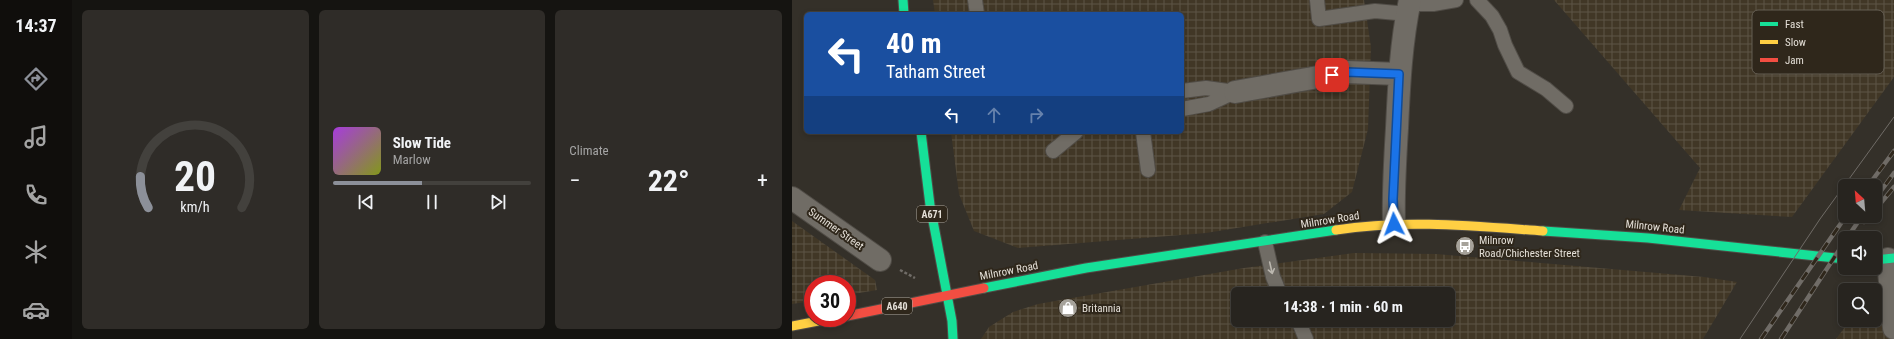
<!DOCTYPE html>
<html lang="en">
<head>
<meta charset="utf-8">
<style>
	body { margin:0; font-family:"Roboto Condensed",sans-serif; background:#2f2c28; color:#f1f3f6; height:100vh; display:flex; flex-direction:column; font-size:15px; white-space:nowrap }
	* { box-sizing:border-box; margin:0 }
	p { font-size:13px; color:#a4a4a4 }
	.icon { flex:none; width:22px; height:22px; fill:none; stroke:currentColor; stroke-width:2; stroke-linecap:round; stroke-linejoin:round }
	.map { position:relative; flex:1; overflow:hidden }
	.sheet { display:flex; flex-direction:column; gap:10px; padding:10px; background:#151411; width:720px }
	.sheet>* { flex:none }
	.hud { position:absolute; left:12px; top:12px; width:380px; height:122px; border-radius:6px; box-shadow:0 2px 6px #0003,0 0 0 1px #43413d; background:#1a4fa0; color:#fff; overflow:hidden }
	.needle { width:26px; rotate:334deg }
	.tools { position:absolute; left:1046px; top:179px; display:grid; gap:8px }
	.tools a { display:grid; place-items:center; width:44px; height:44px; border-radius:6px; background:#27241f; box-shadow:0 2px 6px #0003,0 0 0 1px #43413d; font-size:20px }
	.speed { position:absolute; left:12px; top:275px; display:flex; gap:8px; font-size:20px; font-weight:700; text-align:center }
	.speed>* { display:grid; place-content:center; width:52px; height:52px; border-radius:50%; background:#27241f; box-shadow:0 2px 6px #0003,0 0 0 1px #43413d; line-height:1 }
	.speed .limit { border:6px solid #d22; background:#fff; color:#111 }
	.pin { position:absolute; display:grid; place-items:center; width:34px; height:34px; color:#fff; margin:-17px; border-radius:8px; box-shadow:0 2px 6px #0006 }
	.me { position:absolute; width:44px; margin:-22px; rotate:357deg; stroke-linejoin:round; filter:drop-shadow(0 0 3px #0008) }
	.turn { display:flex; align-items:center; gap:14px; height:84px; padding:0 16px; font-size:18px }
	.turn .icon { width:52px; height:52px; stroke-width:2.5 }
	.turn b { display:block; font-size:28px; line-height:34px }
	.lanes { display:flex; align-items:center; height:38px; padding:0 16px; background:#0003; justify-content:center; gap:20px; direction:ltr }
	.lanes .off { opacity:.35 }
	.big { font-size:30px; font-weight:700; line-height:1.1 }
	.sheet .tile { flex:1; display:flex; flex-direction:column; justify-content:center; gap:6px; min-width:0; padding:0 14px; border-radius:6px; background:#2f2c28 }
	.sheet .dial { align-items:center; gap:0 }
	.dial svg { height:104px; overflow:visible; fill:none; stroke:#43413d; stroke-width:7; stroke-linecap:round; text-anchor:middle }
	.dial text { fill:#f1f3f6; stroke:none }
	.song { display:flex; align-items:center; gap:12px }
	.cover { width:48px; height:48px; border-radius:6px; background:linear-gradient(135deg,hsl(280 70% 55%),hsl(70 70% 35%)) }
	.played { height:4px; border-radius:2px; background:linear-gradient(90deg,#8c9099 45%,#43413d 45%) }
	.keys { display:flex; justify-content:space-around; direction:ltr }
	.heat { display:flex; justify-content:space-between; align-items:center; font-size:22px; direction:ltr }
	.sheet .tiles { flex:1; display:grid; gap:10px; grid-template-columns:repeat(3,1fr) }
	.trip { position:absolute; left:439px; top:287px; width:224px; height:40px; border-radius:6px; background:#27241f; box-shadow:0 2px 6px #0003,0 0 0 1px #43413d; font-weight:700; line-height:40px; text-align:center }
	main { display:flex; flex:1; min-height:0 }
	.menu { display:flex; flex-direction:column; width:72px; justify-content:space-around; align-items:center; background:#100e0c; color:#a4a4a4 }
	.menu .icon { width:28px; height:28px }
	.menu .on { color:#8c9099 }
	.menu b { font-size:18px; color:#f1f3f6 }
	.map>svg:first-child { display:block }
	.industrial { fill:url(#industrial-grid); fill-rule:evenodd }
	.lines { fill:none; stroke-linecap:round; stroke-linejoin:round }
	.lane-casing { stroke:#504c46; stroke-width:16 }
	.street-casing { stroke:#504c46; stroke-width:24 }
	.fast-casing { stroke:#504c46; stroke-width:11 }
	.slow-casing { stroke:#504c46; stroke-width:11 }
	.jam-casing { stroke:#504c46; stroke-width:11 }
	.path { stroke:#706c67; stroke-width:2.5; stroke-dasharray:3 2; stroke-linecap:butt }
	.lane { stroke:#706c65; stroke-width:14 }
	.street { stroke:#706c65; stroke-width:22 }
	.fast { stroke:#16e098; stroke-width:9 }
	.slow { stroke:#ffcf43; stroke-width:9 }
	.jam { stroke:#f24e42; stroke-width:9 }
	.tram { stroke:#706c67; stroke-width:1 }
	.rail-casing { stroke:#706c67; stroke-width:4.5 }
	.rail { stroke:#2f271b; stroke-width:3; stroke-dasharray:9; stroke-linecap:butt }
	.oneway { stroke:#bbb7af }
	.route-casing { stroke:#114b97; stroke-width:10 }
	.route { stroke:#1a73e8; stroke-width:7 }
	.labels { text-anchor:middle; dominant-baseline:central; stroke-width:4; stroke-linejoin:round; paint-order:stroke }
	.shield { fill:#2f271b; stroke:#aea89f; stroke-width:1 }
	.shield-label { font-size:10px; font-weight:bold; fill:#e4dfd7 }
	.street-label { font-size:11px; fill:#e4dfd7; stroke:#2f271b }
	.poi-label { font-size:11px; fill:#e4dfd7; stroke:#2f271b; text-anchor:start }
	.key { fill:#2f271b; stroke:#655e53; stroke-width:1 }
	.key-label { font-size:11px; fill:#e4dfd7 }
</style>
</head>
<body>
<main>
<nav class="menu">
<b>14:37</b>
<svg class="icon on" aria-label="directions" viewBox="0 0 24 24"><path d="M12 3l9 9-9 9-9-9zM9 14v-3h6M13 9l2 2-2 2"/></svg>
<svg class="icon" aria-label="music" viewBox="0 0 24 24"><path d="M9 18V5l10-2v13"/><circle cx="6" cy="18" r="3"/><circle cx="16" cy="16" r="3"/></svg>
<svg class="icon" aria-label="phone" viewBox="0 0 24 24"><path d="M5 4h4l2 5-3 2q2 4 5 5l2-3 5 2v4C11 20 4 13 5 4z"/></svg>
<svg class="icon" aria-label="climate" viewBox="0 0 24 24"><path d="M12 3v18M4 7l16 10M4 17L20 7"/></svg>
<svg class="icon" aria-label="car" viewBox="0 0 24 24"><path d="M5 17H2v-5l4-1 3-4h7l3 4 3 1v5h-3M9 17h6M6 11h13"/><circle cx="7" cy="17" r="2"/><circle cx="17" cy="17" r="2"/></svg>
</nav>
<section class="sheet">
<div class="tiles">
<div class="tile dial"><svg viewBox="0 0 100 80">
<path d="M14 69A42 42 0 1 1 86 69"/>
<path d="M14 69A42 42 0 0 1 8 45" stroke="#8c9099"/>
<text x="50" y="56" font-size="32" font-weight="700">20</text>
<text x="50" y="72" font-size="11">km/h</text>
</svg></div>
<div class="tile">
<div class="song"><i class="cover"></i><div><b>Slow Tide</b><p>Marlow</p></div></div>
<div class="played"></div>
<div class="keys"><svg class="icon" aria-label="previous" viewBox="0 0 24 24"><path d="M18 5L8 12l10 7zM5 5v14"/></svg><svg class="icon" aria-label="pause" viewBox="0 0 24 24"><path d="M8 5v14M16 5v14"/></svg><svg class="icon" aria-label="next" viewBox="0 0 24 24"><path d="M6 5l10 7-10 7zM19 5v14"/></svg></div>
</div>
<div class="tile"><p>Climate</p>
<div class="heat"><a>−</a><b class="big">22°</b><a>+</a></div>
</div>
</div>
</section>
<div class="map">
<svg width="1102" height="339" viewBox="0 0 1102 339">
	<defs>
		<pattern id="industrial-grid" width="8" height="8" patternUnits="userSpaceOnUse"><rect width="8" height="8" fill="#413726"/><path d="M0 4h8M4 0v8" fill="none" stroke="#5c5445"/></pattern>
	</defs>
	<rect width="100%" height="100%" fill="#343029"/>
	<path class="industrial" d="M 141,0 L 572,0 L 579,47 L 576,129 L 560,192 L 532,214 L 414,233 L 226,248 L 182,231 L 167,194 L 159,132 L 390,132 L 390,14 L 143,14 Z
		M 762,0 L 1102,0 L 1102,77 L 1000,217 L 887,210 L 908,168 Z
		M 0,221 L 83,280 L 85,290 L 55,295 L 55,284 L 21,284 L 21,301 L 0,304 Z
		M 562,253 L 644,254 L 912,277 L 945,282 L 911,339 L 189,339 L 197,327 L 221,312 L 246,304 L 452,268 ZM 446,294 L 656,294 L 656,320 L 446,320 Z
		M 1102,291 L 1102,339 L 1044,339 L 1058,320 L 1083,320 L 1083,297 Z"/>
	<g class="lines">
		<defs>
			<path id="lane" d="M 183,0 L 185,14
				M 525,0 L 527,19 L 583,11 L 616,14
				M 685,0 L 700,16 L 708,30 L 713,45 L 726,72 L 754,89 L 774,106
				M 617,4 L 641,4 L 664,0
				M 390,91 L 414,88 L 443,92
				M 390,109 L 417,104 L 443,92
				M 351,132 L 356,170
				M 261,151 L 284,132
				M 473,242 L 481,277 L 488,294
				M 506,320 L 514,339"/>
			<path id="street" d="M 443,92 L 554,72 L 607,74
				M 0,198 L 88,260
				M 602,224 C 601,192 603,160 605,128 C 607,85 609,42 618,0
				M 1096,259 L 1102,328"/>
			<path id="fast" d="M 111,0 L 112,14
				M 129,132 L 138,205 L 160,321 L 161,339
				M 751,231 L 856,238 L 1053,259
				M 1083,260 L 1102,258
				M 192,288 L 294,268 L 544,230"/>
			<path id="slow" d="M 544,230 C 613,219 682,226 751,231
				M 0,326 L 42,318"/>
			<path id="jam" d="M 55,316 L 192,288"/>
		</defs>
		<use href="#lane" class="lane-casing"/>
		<use href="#street" class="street-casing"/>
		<use href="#fast" class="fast-casing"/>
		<use href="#slow" class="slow-casing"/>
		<use href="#jam" class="jam-casing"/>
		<path class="path" d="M 108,270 L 123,278"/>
		<use href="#lane" class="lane"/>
		<use href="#street" class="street"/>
		<use href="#fast" class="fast"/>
		<use href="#slow" class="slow"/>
		<use href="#jam" class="jam"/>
		<path class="tram" d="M 948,339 L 1028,219 L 1102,117"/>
		<defs>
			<path id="rail" d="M 1076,186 L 1102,151
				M 1083,199 L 1102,173
				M 1083,210 L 1102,187
				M 1072,222 L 1078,216
				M 1055,238 L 1070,216
				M 969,339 L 1054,216
				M 989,339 L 1053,241"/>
		</defs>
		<use href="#rail" class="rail-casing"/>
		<use href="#rail" class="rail"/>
	</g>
	<defs><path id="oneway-shaft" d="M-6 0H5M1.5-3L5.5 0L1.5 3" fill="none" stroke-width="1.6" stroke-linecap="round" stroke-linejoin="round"/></defs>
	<use class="oneway" href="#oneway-shaft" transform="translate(479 268) rotate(77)"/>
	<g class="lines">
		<defs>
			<path id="route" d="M 540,75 L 554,72 L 607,74 L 601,199 L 602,224"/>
		</defs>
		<use href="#route" class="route-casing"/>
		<use href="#route" class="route"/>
	</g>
	<defs>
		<symbol id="bus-disc" viewBox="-11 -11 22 22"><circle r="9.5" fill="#a6a29a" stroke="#2f271b"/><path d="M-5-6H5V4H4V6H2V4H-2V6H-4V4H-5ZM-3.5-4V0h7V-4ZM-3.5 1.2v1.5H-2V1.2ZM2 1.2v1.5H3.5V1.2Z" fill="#fff"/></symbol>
		<symbol id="shop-disc" viewBox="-11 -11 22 22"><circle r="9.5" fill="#a6a29a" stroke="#2f271b"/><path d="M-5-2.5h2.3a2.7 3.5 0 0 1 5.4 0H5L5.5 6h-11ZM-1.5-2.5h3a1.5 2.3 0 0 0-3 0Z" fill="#fff"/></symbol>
	</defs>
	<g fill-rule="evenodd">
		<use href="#bus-disc" x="662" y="235" width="22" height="22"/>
		<use href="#shop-disc" x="265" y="297" width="22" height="22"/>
	</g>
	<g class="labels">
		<g class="shield">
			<rect x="125" y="206" width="30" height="16" rx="3"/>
			<rect x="90" y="298" width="30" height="16" rx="3"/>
		</g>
		<g class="shield-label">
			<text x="140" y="214">A671</text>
			<text x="105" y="306">A640</text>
		</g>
		<g class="street-label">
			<text transform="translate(538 220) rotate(-9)">Milnrow Road</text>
			<text transform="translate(863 227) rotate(6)">Milnrow Road</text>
			<text transform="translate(44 229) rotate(35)">Summer Street</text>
			<text transform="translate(217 271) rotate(-11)">Milnrow Road</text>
		</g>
		<g class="poi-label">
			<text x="687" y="240">Milnrow<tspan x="687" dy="13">Road/Chichester Street</tspan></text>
			<text x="290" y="308">Britannia</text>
		</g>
	</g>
	<rect x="960" y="10" width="132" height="64" rx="6" class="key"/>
	<rect x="968" y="22" width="18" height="4" fill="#16e098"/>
	<rect x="968" y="40" width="18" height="4" fill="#ffcf43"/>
	<rect x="968" y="58" width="18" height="4" fill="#f24e42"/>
	<g class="key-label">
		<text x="993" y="28">Fast</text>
		<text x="993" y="46">Slow</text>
		<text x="993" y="64">Jam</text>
	</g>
</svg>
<div class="tools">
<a><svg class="needle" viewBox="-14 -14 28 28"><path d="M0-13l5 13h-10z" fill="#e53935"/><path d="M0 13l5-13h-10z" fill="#a4a4a4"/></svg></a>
<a><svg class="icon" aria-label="sound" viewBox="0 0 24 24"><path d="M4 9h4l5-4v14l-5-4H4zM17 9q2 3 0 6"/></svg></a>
<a><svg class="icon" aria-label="search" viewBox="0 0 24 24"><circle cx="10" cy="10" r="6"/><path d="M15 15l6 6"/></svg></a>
</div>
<div class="speed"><div class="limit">30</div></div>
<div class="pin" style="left:540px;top:75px;background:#d93025"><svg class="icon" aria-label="arrive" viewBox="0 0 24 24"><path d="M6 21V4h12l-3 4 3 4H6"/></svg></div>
<svg class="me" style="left:602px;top:224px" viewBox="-20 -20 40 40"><path d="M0-17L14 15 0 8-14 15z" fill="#1a73e8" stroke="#fff" stroke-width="4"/></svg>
<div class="trip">14:38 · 1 min · 60 m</div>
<div class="hud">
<div class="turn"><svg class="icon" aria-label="left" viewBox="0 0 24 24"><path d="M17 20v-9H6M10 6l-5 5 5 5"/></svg><div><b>40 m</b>Tatham Street</div></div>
<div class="lanes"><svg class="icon" aria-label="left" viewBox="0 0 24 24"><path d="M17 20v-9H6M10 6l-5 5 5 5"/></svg><svg class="icon off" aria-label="ahead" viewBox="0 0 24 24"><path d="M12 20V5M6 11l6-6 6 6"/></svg><svg class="icon off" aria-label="right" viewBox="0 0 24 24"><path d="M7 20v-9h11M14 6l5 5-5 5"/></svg></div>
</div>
</div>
</main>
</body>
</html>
